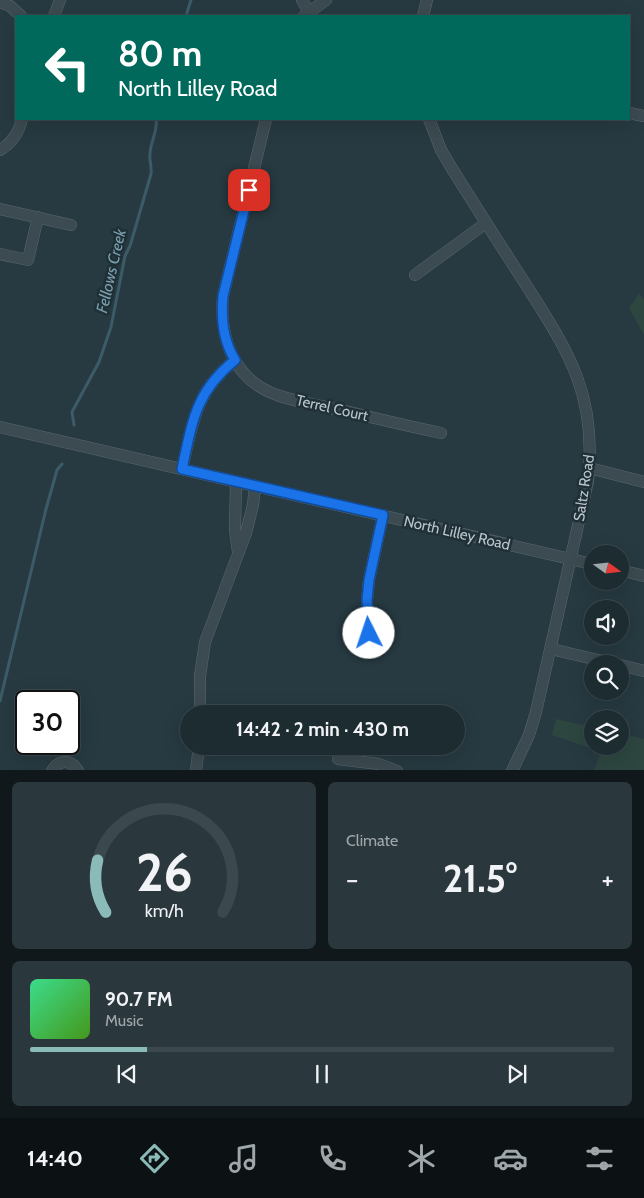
<!DOCTYPE html>
<html lang="en">
<head>
<meta charset="utf-8">
<style>
	body { margin:0; font-family:Cabin,sans-serif; background:#2a383d; color:#f1f3f6; height:100vh; display:flex; flex-direction:column; font-size:19px; white-space:nowrap }
	* { box-sizing:border-box; margin:0 }
	p { font-size:16px; color:#a0a7ab }
	.icon { flex:none; width:28px; height:28px; fill:none; stroke:currentColor; stroke-width:2; stroke-linecap:round; stroke-linejoin:round }
	.map { position:relative; height:770px; overflow:hidden }
	.side { display:flex; flex-direction:column; gap:12px; padding:12px; background:#10181b; flex:1 }
	.side>* { flex:none }
	.top-card { position:absolute; left:15px; top:15px; width:615px; height:105px; border-radius:0px; box-shadow:0 5px 20px #0002,0 0 0 1px #3b484d; background:#00695c; color:#fff; overflow:hidden }
	.needle { width:32px; rotate:105deg }
	.controls { position:absolute; left:584px; top:545px; display:grid; gap:10px }
	.controls a { display:grid; place-items:center; width:45px; height:45px; border-radius:50%; background:#1d2c31; box-shadow:0 5px 20px #0002,0 0 0 1px #3b484d; font-size:25px }
	.speed { position:absolute; left:15px; top:690px; display:flex; gap:10px; font-size:25px; font-weight:700; text-align:center }
	.speed>* { display:grid; place-content:center; width:65px; height:65px; border-radius:50%; background:#1d2c31; box-shadow:0 5px 20px #0002,0 0 0 1px #3b484d; line-height:1 }
	.speed .limit { border:2px solid #111; border-radius:8px; background:#fff; color:#111 }
	.pin { position:absolute; display:grid; place-items:center; width:42px; height:42px; color:#fff; margin:-21px; border-radius:10px; box-shadow:0 2px 8px #0006 }
	.me { position:absolute; width:55px; margin:-28px; rotate:356deg; stroke-linejoin:round; filter:drop-shadow(0 0 4px #0008) }
	.turn { display:flex; align-items:center; gap:18px; height:105px; padding:0 20px; font-size:22px }
	.turn .icon { width:65px; height:65px; stroke-width:2.5 }
	.turn b { display:block; font-size:35px; line-height:42px }
	.big { font-size:38px; font-weight:800; line-height:1.1 }
	.side .tile { flex:1; display:flex; flex-direction:column; justify-content:center; gap:8px; min-width:0; padding:0 18px; border-radius:8px; background:#2a383d }
	.side .dial { align-items:center; gap:0 }
	.dial svg { height:130px; overflow:visible; fill:none; stroke:#3b484d; stroke-width:7; stroke-linecap:round; text-anchor:middle }
	.dial text { fill:#f1f3f6; stroke:none }
	.song { display:flex; align-items:center; gap:15px }
	.cover { width:60px; height:60px; border-radius:8px; background:linear-gradient(135deg,hsl(150 70% 55%),hsl(100 70% 35%)) }
	.played { height:5px; border-radius:2px; background:linear-gradient(90deg,#8bbbb9 20%,#3b484d 20%) }
	.keys { display:flex; justify-content:space-around; direction:ltr }
	.heat { display:flex; justify-content:space-between; align-items:center; font-size:28px; direction:ltr }
	.side .tiles { flex:1; display:grid; gap:12px; grid-template-columns:1fr 1fr }
	.tile:last-child { grid-column:span 2 }
	.trip { position:absolute; left:180px; top:705px; width:285px; height:50px; border-radius:25px; background:#1d2c31; box-shadow:0 5px 20px #0002,0 0 0 1px #3b484d; font-weight:800; line-height:50px; text-align:center }
	.tabs { display:flex; height:80px; justify-content:space-around; align-items:center; background:#0c1214; color:#a0a7ab }
	.tabs .icon { width:35px; height:35px }
	.tabs .current { color:#8bbbb9 }
	.tabs b { font-size:22px; color:#f1f3f6 }
	.map>svg:first-child { display:block }
	.green { fill:#2d4640 }
	.lines { fill:none; stroke-linecap:round; stroke-linejoin:round }
	.stream { stroke:#3c5b68; stroke-width:3 }
	.minor-casing { stroke:#5a686f; stroke-width:12 }
	.minor { stroke:#3c4b51; stroke-width:11 }
	.route-casing { stroke:#114b97; stroke-width:12 }
	.route { stroke:#1a73e8; stroke-width:9 }
	.labels { text-anchor:middle; dominant-baseline:central; stroke-width:5; stroke-linejoin:round; paint-order:stroke }
	.street-label { font-size:15px; fill:#b9c5cb; stroke:#203037 }
	.water-label { font-size:16px; font-style:italic; fill:#7a9fad; stroke:#203037 }
</style>
</head>
<body>
<div class="map">
<svg width="644" height="771" viewBox="0 0 644 771">
	<rect width="100%" height="100%" fill="#273a41"/>
	<path class="green" d="M 639,294 L 644,299 L 644,335 L 629,308 Z
		M 556,719 L 592,727 L 592,746 L 620,746 L 620,733 L 644,739 L 644,770 L 594,770 L 601,752 L 552,735 Z"/>
	<g class="lines">
		<path class="stream" d="M 186,16 L 191,0
			M 74,425 L 72,412 L 99,362 L 111,327 L 125,256 L 130,246 L 151,174 C 152,166 149,161 150,154 C 150,142 158,132 156,119
			M 0,701 L 46,509 L 57,470 L 62,464"/>
		<defs>
			<path id="minor" d="M 302,0 L 309,12
				M 0,2 L 10,6 L 21,16
				M 54,16 L 60,0
				M 304,16 L 326,0
				M 423,16 L 427,0
				M 629,113 L 644,116
				M 266,119 L 223,296 C 219,339 234,380 277,395 C 297,402 320,406 341,410 C 374,418 408,426 441,433
				M 429,119 L 441,150 L 451,167 C 474,204 497,240 521,277 C 566,348 598,392 588,481 L 536,712 L 529,735 L 512,771
				M 0,150 C 12,143 19,132 22,119
				M 0,209 L 71,225
				M 0,254 L 28,260 L 38,217
				M 415,275 L 486,223
				M 0,427 L 592,564
				M 589,468 L 644,482
				M 182,469 C 193,422 195,392 235,360
				M 236,482 L 235,530 L 238,552
				M 620,570 L 644,576
				M 369,633 L 367,600 L 369,580 L 383,515
				M 551,649 L 615,664
				M 620,665 L 644,671
				M 200,714 L 200,676 L 205,642 L 246,533 L 253,505 L 255,486
				M 338,759 L 379,764 L 397,771
				M 52,771 C 59,759 71,759 78,771
				M 196,771 L 199,746"/>
		</defs>
		<use href="#minor" class="minor-casing"/>
		<use href="#minor" class="minor"/>
	</g>
	<g class="lines">
		<defs>
			<path id="route" d="M 249,190 L 223,296 C 221,320 223,340 235,360 C 195,392 192,423 182,469 L 383,515 L 369,580 L 367,600 L 369,633"/>
		</defs>
		<use href="#route" class="route-casing"/>
		<use href="#route" class="route"/>
	</g>
	<g class="labels">
		<g class="street-label">
			<text transform="translate(332 408) rotate(13)">Terrel Court</text>
			<text transform="translate(584 488) rotate(-81)">Saltz Road</text>
			<text transform="translate(457 533) rotate(13)">North Lilley Road</text>
		</g>
		<g class="water-label">
			<text transform="translate(111 271) rotate(-77)">Fellows Creek</text>
		</g>
	</g>
</svg>
<div class="controls">
<a><svg class="needle" viewBox="-14 -14 28 28"><path d="M0-13l5 13h-10z" fill="#e53935"/><path d="M0 13l5-13h-10z" fill="#a0a7ab"/></svg></a>
<a><svg class="icon" aria-label="sound" viewBox="0 0 24 24"><path d="M4 9h4l5-4v14l-5-4H4zM17 9q2 3 0 6"/></svg></a>
<a><svg class="icon" aria-label="search" viewBox="0 0 24 24"><circle cx="10" cy="10" r="6"/><path d="M15 15l6 6"/></svg></a>
<a><svg class="icon" aria-label="layers" viewBox="0 0 24 24"><path d="M12 4l9 5-9 5-9-5zM3 14l9 5 9-5"/></svg></a>
</div>
<div class="speed"><div class="limit">30</div></div>
<div class="pin" style="left:249px;top:190px;background:#d93025"><svg class="icon" aria-label="arrive" viewBox="0 0 24 24"><path d="M6 21V4h12l-3 4 3 4H6"/></svg></div>
<svg class="me" style="left:369px;top:633px" viewBox="-20 -20 40 40"><circle r="19" fill="#fff"/><path d="M0-13L10 11 0 6-10 11z" fill="#1a73e8"/></svg>
<div class="trip">14:42 · 2 min · 430 m</div>
<div class="top-card">
<div class="turn"><svg class="icon" aria-label="left" viewBox="0 0 24 24"><path d="M17 20v-9H6M10 6l-5 5 5 5"/></svg><div><b>80 m</b>North Lilley Road</div></div>
</div>
</div>
<section class="side">
<div class="tiles">
<div class="tile dial"><svg viewBox="0 0 100 80">
<path d="M14 69A42 42 0 1 1 86 69"/>
<path d="M14 69A42 42 0 0 1 9 37" stroke="#8bbbb9"/>
<text x="50" y="56" font-size="32" font-weight="700">26</text>
<text x="50" y="72" font-size="11">km/h</text>
</svg></div>
<div class="tile"><p>Climate</p>
<div class="heat"><a>−</a><b class="big">21.5°</b><a>+</a></div>
</div>
<div class="tile">
<div class="song"><i class="cover"></i><div><b>90.7 FM</b><p>Music</p></div></div>
<div class="played"></div>
<div class="keys"><svg class="icon" aria-label="previous" viewBox="0 0 24 24"><path d="M18 5L8 12l10 7zM5 5v14"/></svg><svg class="icon" aria-label="pause" viewBox="0 0 24 24"><path d="M8 5v14M16 5v14"/></svg><svg class="icon" aria-label="next" viewBox="0 0 24 24"><path d="M6 5l10 7-10 7zM19 5v14"/></svg></div>
</div>
</div>
</section>
<nav class="tabs">
<b>14:40</b>
<svg class="icon current" aria-label="directions" viewBox="0 0 24 24"><path d="M12 3l9 9-9 9-9-9zM9 14v-3h6M13 9l2 2-2 2"/></svg>
<svg class="icon" aria-label="music" viewBox="0 0 24 24"><path d="M9 18V5l10-2v13"/><circle cx="6" cy="18" r="3"/><circle cx="16" cy="16" r="3"/></svg>
<svg class="icon" aria-label="phone" viewBox="0 0 24 24"><path d="M5 4h4l2 5-3 2q2 4 5 5l2-3 5 2v4C11 20 4 13 5 4z"/></svg>
<svg class="icon" aria-label="climate" viewBox="0 0 24 24"><path d="M12 3v18M4 7l16 10M4 17L20 7"/></svg>
<svg class="icon" aria-label="car" viewBox="0 0 24 24"><path d="M5 17H2v-5l4-1 3-4h7l3 4 3 1v5h-3M9 17h6M6 11h13"/><circle cx="7" cy="17" r="2"/><circle cx="17" cy="17" r="2"/></svg>
<svg class="icon" aria-label="filters" viewBox="0 0 24 24"><path d="M4 7h16M4 17h16"/><circle cx="9" cy="7" r="2"/><circle cx="15" cy="17" r="2"/></svg>
</nav>
</body>
</html>
